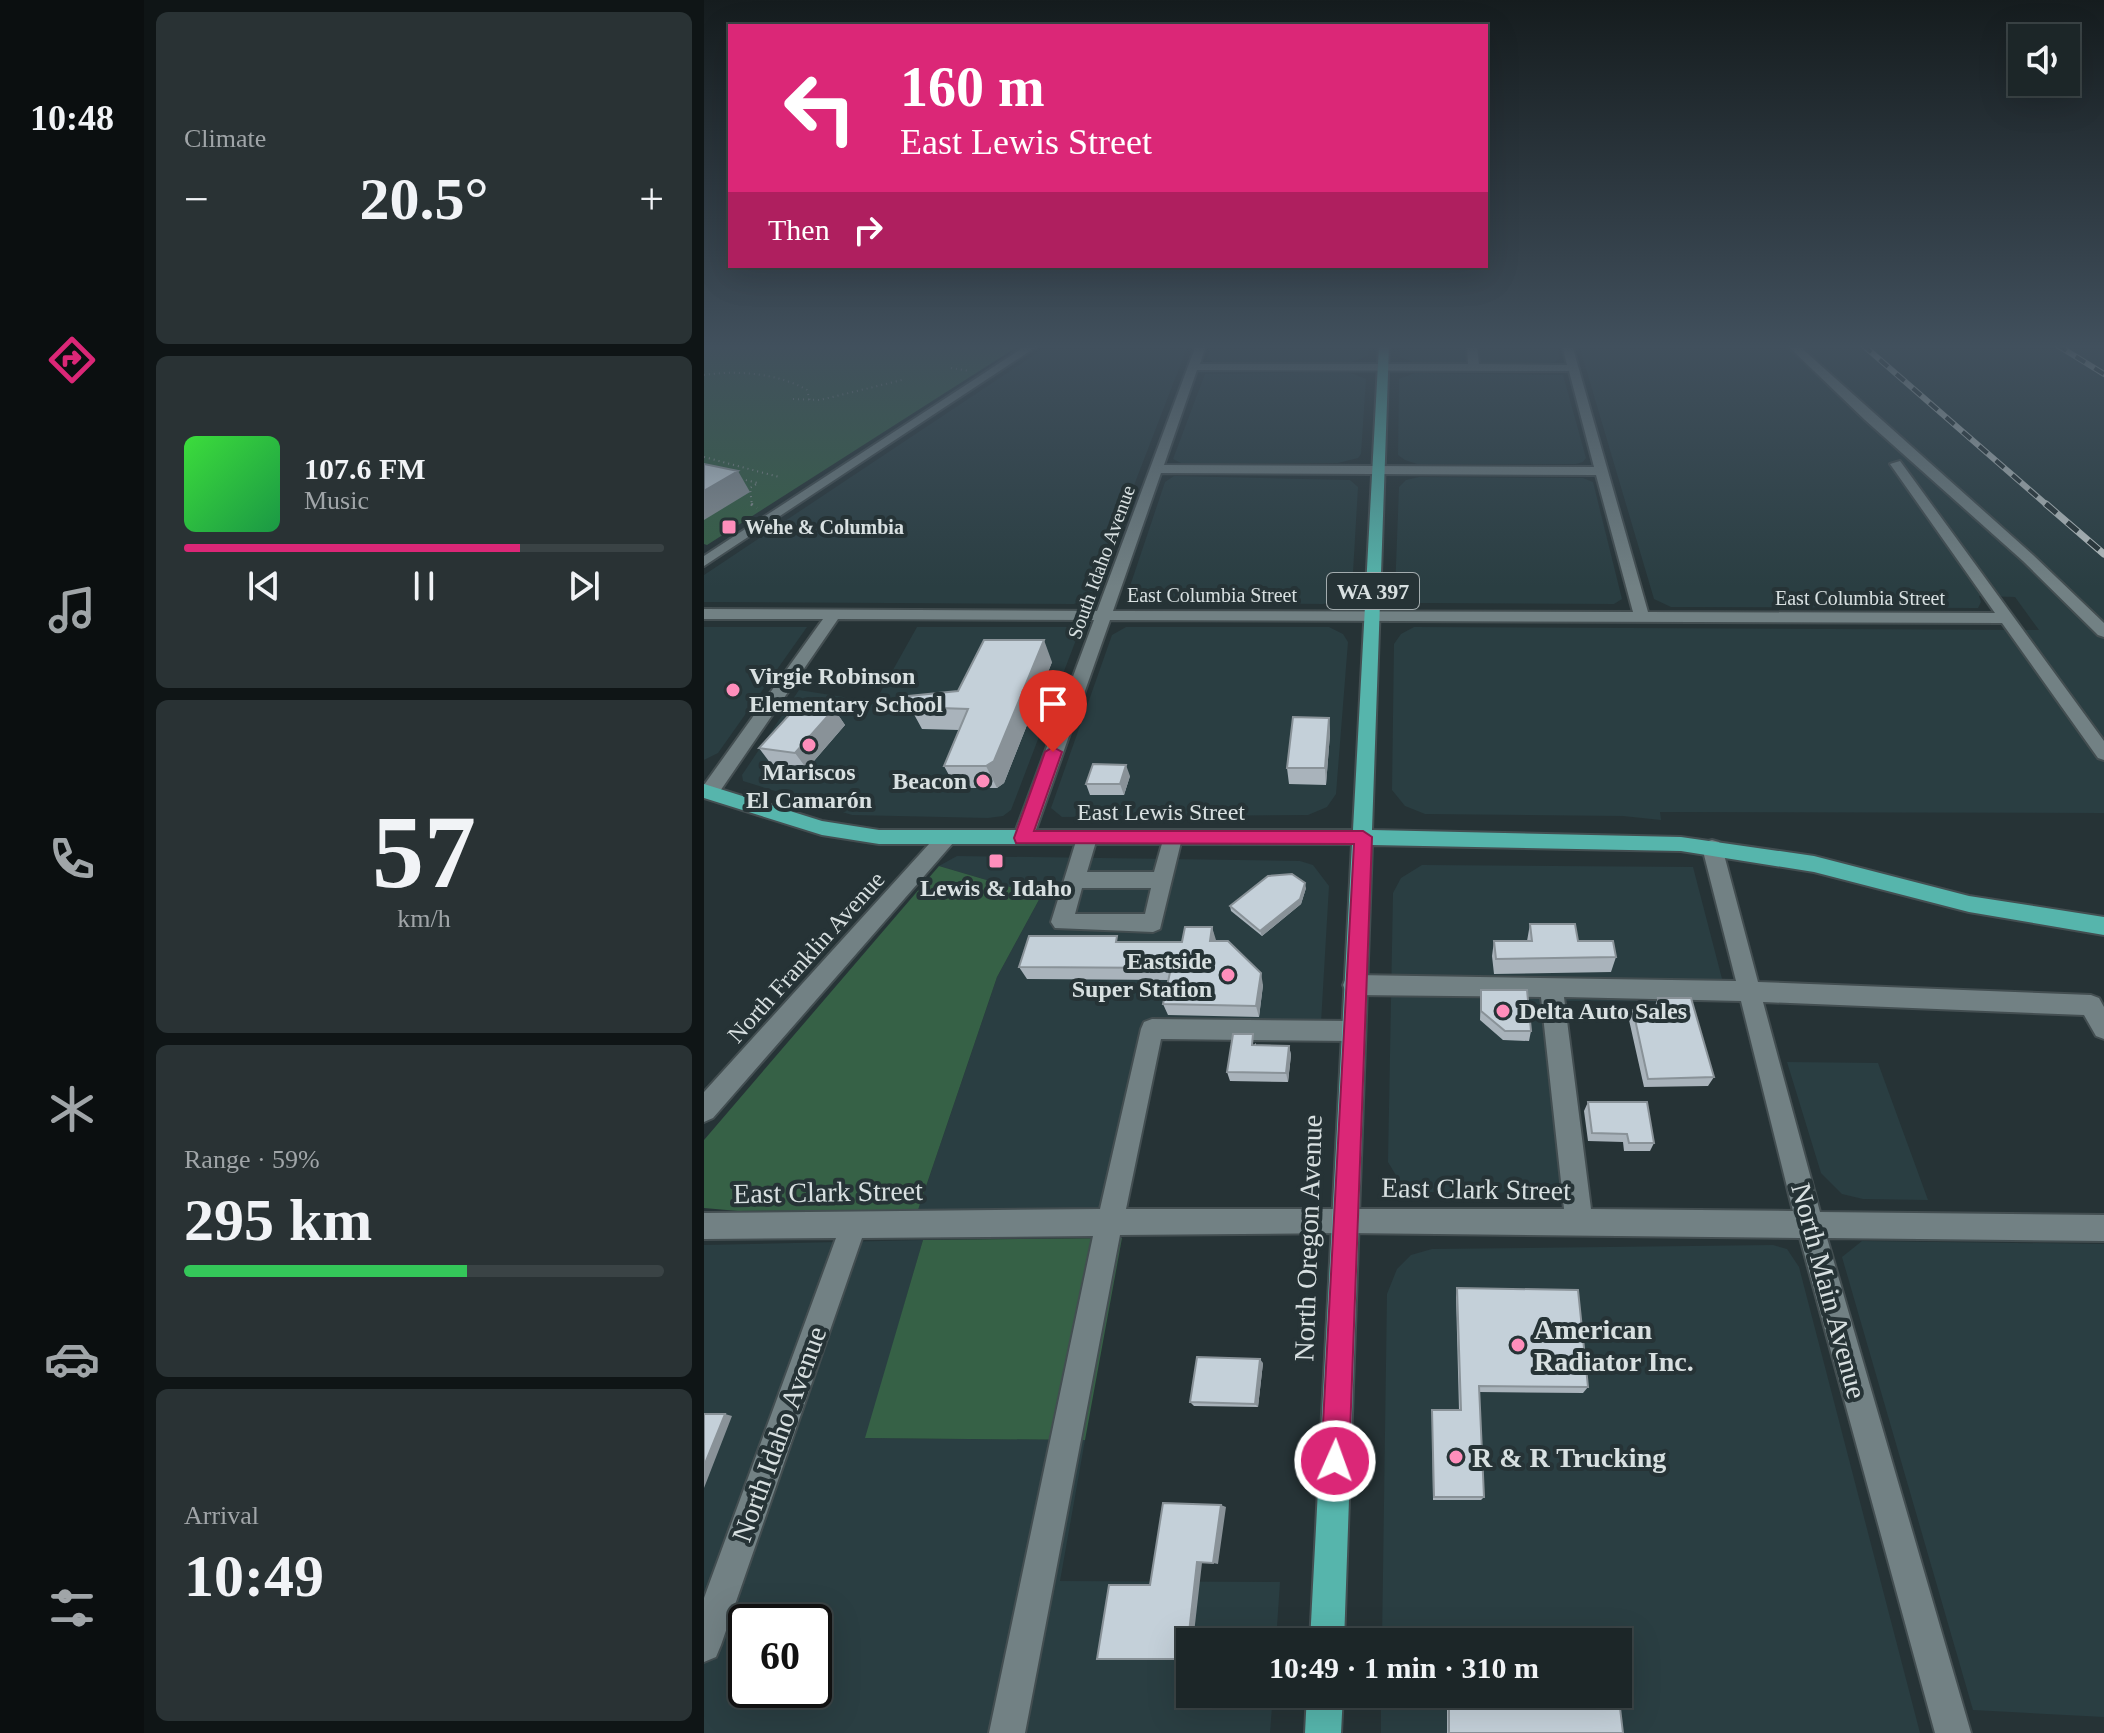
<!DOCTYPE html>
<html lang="en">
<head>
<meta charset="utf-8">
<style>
	body { margin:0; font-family:Georgia,serif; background:#293234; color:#f1f3f6; height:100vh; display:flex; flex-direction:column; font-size:30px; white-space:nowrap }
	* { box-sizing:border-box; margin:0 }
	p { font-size:26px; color:#a0a5a8 }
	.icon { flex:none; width:44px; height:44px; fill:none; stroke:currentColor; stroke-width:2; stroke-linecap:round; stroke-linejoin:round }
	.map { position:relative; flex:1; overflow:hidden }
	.panel { display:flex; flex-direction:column; gap:12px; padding:12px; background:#0f1516; width:560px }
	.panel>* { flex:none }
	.top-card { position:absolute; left:24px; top:24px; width:760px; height:244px; border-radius:0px; box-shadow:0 8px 32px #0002,0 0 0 2px #3a4345; background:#db2777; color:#fff; overflow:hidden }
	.tools { position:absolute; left:1304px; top:24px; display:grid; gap:16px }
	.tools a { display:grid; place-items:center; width:72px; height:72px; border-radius:0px; background:#1c2628; box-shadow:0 8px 32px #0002,0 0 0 2px #3a4345; font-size:40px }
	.speed { position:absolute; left:24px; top:1604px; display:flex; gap:16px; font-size:40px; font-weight:700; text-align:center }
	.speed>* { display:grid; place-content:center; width:104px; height:104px; border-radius:50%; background:#1c2628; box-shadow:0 8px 32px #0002,0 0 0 2px #3a4345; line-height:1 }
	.speed .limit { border:4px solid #111; border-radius:12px; background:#fff; color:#111 }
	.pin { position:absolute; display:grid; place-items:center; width:68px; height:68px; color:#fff; margin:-82px -34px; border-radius:50% 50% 50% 0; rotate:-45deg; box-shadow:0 0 8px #0007 }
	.pin .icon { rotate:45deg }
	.me { position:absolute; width:88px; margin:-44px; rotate:2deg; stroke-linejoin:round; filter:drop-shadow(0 0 6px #0008) }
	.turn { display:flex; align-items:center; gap:28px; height:168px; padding:0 40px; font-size:36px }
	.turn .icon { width:104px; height:104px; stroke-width:2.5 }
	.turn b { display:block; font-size:56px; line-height:68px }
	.then { display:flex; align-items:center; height:76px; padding:0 40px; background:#0003; gap:16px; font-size:30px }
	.big { font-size:60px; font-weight:700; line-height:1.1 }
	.panel .tile { flex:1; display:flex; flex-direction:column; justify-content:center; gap:12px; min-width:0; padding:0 28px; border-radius:12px; background:#293234 }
	.panel .dial { align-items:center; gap:0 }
	.dial b { font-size:104px; line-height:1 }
	.song { display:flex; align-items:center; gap:24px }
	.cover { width:96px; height:96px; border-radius:12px; background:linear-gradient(135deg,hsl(120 70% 55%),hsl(140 70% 35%)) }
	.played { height:8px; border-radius:4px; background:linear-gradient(90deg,#db2777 70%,#3a4345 70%) }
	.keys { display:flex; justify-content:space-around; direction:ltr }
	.heat { display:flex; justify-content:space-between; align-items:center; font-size:44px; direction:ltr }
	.charge { height:12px; border-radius:6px; background:linear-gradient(90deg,#34c759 59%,#3a4345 0) }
	.trip { position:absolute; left:472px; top:1628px; width:456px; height:80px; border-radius:0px; background:#1c2628; box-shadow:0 8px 32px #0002,0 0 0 2px #3a4345; font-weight:700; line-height:80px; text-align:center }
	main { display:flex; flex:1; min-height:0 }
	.menu { display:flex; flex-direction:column; width:144px; justify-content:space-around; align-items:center; background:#0b0f10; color:#a0a5a8 }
	.menu .icon { width:56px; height:56px }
	.menu .active { color:#db2777 }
	.menu b { font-size:36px; color:#f1f3f6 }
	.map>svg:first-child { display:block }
	.built { fill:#2a3e42; fill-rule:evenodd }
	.green { fill:#366146 }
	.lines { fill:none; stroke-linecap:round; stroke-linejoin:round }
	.minor-casing { stroke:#434e51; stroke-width:4 }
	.major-casing { stroke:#434e51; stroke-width:4 }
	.path-far1 { stroke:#869092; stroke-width:2; stroke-dasharray:1 4; stroke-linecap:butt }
	.path { stroke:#869092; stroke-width:3; stroke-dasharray:2 5; stroke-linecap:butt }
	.minor { fill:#728184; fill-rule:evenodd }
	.major { fill:#56b5ac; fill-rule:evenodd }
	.rail-far1-casing { stroke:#b8c1c2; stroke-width:6 }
	.rail-casing { stroke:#b8c1c2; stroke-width:7 }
	.rail-far1 { stroke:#263336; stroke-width:4; stroke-dasharray:11; stroke-linecap:butt }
	.rail { stroke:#263336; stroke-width:5; stroke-dasharray:14; stroke-linecap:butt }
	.wall { fill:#a9b3bb }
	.shaded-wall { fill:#899298 }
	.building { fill:#c4d0d9; stroke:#899298; stroke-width:2 }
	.route { fill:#db2777; stroke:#8e194d; stroke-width:2 }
	.poi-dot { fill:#ff8ebb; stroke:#263336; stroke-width:3 }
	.labels { text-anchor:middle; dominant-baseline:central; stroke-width:8; stroke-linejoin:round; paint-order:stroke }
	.far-poi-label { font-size:20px; font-weight:bold; fill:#d8e0e1; stroke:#263336; text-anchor:start }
	.far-street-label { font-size:20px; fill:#d8e0e1; stroke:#263336 }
	.shield { fill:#263336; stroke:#a3acae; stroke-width:2 }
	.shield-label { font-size:22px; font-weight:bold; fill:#d8e0e1 }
	.poi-label { font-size:24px; font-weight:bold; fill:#d8e0e1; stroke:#263336; text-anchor:start }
	.street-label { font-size:24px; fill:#d8e0e1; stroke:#263336 }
	.near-street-label { font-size:28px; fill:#d8e0e1; stroke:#263336 }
	.near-poi-label { font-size:28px; font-weight:bold; fill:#d8e0e1; stroke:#263336; text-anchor:start }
</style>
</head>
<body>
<main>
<nav class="menu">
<b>10:48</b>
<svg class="icon active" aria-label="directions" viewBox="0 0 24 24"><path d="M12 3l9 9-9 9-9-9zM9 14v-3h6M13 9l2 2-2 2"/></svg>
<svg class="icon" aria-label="music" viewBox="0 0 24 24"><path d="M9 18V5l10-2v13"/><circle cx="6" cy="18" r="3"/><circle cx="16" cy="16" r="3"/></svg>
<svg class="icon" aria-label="phone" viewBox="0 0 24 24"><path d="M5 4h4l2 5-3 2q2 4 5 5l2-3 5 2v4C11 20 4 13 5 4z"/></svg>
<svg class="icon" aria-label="climate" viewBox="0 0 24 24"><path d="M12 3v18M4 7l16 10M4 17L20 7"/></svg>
<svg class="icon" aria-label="car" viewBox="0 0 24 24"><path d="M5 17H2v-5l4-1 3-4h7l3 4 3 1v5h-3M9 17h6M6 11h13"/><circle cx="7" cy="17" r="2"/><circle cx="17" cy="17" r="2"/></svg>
<svg class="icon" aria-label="filters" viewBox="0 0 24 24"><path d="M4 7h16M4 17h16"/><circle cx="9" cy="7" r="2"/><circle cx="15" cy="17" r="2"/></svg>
</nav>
<section class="panel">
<div class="tile"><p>Climate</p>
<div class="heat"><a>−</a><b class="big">20.5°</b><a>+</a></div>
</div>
<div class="tile">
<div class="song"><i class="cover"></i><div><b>107.6 FM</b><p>Music</p></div></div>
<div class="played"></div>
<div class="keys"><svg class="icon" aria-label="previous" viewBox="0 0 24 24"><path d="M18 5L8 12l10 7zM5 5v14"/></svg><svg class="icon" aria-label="pause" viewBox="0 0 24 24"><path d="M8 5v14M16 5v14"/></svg><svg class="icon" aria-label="next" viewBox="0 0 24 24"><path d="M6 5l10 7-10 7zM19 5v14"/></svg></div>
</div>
<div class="tile dial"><b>57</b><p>km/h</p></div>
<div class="tile"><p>Range · 59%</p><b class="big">295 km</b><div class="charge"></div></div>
<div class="tile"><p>Arrival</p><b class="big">10:49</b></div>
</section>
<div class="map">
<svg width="1400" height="1733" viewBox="0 0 1400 1733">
	<rect width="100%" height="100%" fill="#263336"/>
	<path class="built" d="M 345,345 L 484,345 L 387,597 L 370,604 L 0,602 L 0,575 Z
		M 508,345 L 665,345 L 664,356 L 644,363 L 509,362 L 503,359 Z
		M 696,345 L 852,345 L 856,359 L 848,363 L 709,362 L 696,357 Z
		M 875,345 L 1400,345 L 1400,813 L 956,812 L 957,820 L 919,816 L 721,814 L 701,806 L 688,790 L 690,644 L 697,634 L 710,627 L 1335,630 L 1311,597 L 1275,596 L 1277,602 L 1274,608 L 967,607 L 950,599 Z
		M 644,372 L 662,379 L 657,454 L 654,458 L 634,463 L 477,463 L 469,459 L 501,374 Z
		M 711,373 L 859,375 L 882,458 L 879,462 L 872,464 L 713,464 L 701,460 L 694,455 L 695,379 Z
		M 470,476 L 646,480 L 654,487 L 648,590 L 640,599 L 619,604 L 425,602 L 422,598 L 461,482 Z
		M 715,477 L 879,478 L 889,482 L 918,599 L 910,604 L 717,603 L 701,600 L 691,592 L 695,487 L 702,480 Z
		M 0,627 L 103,627 L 14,753 L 0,760 Z
		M 213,627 L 370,627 L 375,632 L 307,810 L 299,816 L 284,818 L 148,815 L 39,781 L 38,775 L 95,690 L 171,702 Z
		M 422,627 L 625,627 L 639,634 L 644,642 L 632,794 L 623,807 L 604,815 L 358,817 L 347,808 L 408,635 Z
		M 253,856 L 596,861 L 609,865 L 625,886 L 617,1023 L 440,1021 L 400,1209 L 214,1210 L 293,977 L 337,896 L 235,866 Z
		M 718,865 L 989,867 L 1024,1002 L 861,1001 L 884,1193 L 716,1192 L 696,1182 L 684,1162 L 689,893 L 697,878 Z
		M 1083,1062 L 1174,1063 L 1224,1200 L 1159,1199 L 1138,1194 L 1117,1173 Z
		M 219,1240 L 162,1438 L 381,1440 L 356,1581 L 576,1582 L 572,1642 L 486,1642 L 486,1694 L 569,1694 L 566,1733 L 0,1733 L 0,1245 ZM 42,1622 L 110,1622 L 110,1690 L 42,1690 Z
		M 1158,1241 L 1400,1244 L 1400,1717 L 1269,1710 L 1138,1257 Z
		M 1069,1245 L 1083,1249 L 1095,1267 L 1216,1733 L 677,1733 L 677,1694 L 914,1694 L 914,1642 L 678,1642 L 683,1294 L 693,1269 L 707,1255 L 728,1249 Z"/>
	<path class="green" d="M 0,345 L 316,345 L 3,545 L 0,544 Z
		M 235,866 L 337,896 L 293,977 L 214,1210 L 34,1211 L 0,1208 L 0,1140 Z
		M 418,1238 L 381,1440 L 161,1438 L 219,1240 Z"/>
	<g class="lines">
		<defs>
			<path id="minor" d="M 323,345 L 335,345 L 0,566 L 0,556 Z
				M 492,345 L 502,345 L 496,364 L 764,364 L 763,345 L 773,345 L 775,364 L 863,365 L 858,345 L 868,345 L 944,612 L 1291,613 L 1186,464 L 1196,461 L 1400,741 L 1400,760 L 1394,758 L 1298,623 L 406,620 L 329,838 L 326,843 L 312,843 L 309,838 L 390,620 L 134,619 L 12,797 L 0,797 L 0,785 L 119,619 L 0,619 L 0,609 L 393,611 ZM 493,370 L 865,371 L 890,467 L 460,465 ZM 457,473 L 892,475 L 929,612 L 409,611 Z
				M 1083,345 L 1094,345 L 1329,555 L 1400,623 L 1400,637 L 1394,635 L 1319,561 L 1161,420 Z
				M 242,831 L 249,833 L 252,838 L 249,843 L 9,1118 L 0,1122 L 0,1092 L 235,833 Z
				M 383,831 L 390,833 L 393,838 L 383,872 L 450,872 L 461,833 L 475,833 L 478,838 L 456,929 L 449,932 L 351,928 L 347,922 L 373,838 L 376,833 ZM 378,888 L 447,888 L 441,914 L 371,914 Z
				M 1008,840 L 1015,842 L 1018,847 L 1054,982 L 1387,995 L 1395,998 L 1400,1007 L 1400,1039 L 1392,1036 L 1380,1015 L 1059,1002 L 1116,1212 L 1400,1215 L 1400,1241 L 1123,1238 L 1267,1733 L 1231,1733 L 1096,1238 L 642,1233 L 416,1235 L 321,1733 L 285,1733 L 389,1236 L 158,1238 L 17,1645 L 12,1657 L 0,1662 L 0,1598 L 132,1238 L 0,1239 L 0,1213 L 396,1209 L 437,1029 L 440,1022 L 448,1019 L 648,1021 L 656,1024 L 660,1031 L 656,1038 L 648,1041 L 457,1039 L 422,1209 L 860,1209 L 837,997 L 650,995 L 642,992 L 639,985 L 642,978 L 650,975 L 1032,981 L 998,847 L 1001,842 ZM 860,997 L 1037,1001 L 1089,1211 L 887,1209 Z"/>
			<path id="major" d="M 675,345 L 685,345 L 668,830 L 977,837 L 1110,856 L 1265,896 L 1400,917 L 1400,935 L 1265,912 L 1110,872 L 977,851 L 668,845 L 640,1642 L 606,1642 L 648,844 L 175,844 L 118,835 L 0,798 L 0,784 L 118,821 L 175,830 L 649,830 Z
				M 603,1694 L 639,1694 L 637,1733 L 601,1733 Z"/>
		</defs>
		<use href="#minor" class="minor-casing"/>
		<use href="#major" class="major-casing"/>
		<path class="path-far1" d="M 247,368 L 266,371
			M 0,375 C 32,370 74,373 103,390 L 106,401
			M 89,399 L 116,400 L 198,380
			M 0,457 L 75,477
			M 37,479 L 54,483 L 46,488 L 48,506"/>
		<path class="path" d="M 47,504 L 53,508"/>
		<use href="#minor" class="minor"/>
		<use href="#major" class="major"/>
		<defs>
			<path id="rail-far1" d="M 1159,345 L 1344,506
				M 1353,345 L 1400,374"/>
			<path id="rail" d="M 1342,504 L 1400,554"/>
		</defs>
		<use href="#rail-far1" class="rail-far1-casing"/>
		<use href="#rail" class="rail-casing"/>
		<use href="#rail-far1" class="rail-far1"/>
		<use href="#rail" class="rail"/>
	</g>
	<path class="wall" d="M 348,662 L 300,783 L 293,788 L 252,788 L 240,766 L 255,730 L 218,729 L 206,707 Z
		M 130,709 L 141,725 L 103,769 L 67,764 L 55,748 Z
		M 625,718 L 626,734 L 622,785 L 585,784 L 583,768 Z
		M 426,776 L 420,795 L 386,795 L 382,784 Z
		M 602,888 L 597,904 L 558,936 L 527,911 L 526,906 Z
		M 826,924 L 874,941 L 912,957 L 907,972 L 790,974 L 788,956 L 790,941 L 823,941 Z
		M 508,927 L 511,941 L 559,985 L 555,1017 L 464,1015 L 459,1004 L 465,980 L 323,979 L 315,967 L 416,942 L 478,942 Z
		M 777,990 L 827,1031 L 825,1041 L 799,1040 L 776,1020 Z
		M 954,998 L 1010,1077 L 1004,1086 L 940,1087 L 925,1020 L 929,1010 L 951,1010 L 950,1008 Z
		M 552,1043 L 552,1045 L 585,1046 L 587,1055 L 584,1082 L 526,1081 L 523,1072 Z
		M 884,1102 L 950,1143 L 946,1151 L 920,1151 L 919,1142 L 884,1141 L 880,1111 Z
		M 753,1288 L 884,1387 L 879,1393 L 775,1392 L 780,1497 L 777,1500 L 729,1500 L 728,1410 L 755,1410 L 752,1297 Z
		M 559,1363 L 554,1407 L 490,1406 L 486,1402 Z
		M 743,1694 L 914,1694 L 919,1733 L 743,1733 Z"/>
	<path class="shaded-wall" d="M 34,471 L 46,492 L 0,520 L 0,491 Z
		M 340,640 L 348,662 L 300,783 L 293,788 L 282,766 Z
		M 130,709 L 141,725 L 103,769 L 91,753 Z
		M 625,718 L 626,734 L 622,785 L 621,768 Z
		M 422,765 L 426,776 L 420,795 L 416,784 Z
		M 601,883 L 602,888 L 597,904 L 558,936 L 556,931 Z
		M 508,927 L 512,940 L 509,953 L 506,941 Z
		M 557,973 L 559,985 L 555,1017 L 552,1006 Z
		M 585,1046 L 587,1055 L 584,1082 L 582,1073 Z
		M 556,1359 L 559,1363 L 554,1407 L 551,1404 Z
		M 21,1414 L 28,1416 L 0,1488 L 0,1466 Z
		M 517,1505 L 522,1507 L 514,1564 L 509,1563 Z
		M 493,1562 L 498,1563 L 489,1642 L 486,1642 L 486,1658 L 482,1659 Z"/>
	<path class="building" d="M 0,464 L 34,471 L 0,491 Z
		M 280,640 L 340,640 L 290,761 L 282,766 L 240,766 L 264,709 L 206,707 L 205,696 L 254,691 Z
		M 95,704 L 130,709 L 91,753 L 55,748 Z
		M 589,717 L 625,718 L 621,768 L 583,768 Z
		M 389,764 L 422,765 L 416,784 L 382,784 Z
		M 588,874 L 601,883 L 596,899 L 556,931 L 526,906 L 564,876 Z
		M 826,924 L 871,924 L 874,941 L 909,941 L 912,957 L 792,959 L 790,941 L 828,941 Z
		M 481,927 L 508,927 L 506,941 L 524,941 L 557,973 L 552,1006 L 459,1004 L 467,968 L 315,967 L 325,936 L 413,936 L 412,942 L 478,942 Z
		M 777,990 L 823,990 L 827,1031 L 801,1031 L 777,1011 Z
		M 954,998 L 987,998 L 1010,1077 L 944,1079 L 929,1010 L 957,1010 Z
		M 529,1034 L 549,1034 L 548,1045 L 585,1046 L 582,1073 L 523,1072 Z
		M 884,1102 L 943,1102 L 950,1143 L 925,1143 L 923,1134 L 888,1133 Z
		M 753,1288 L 874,1290 L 884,1387 L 775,1386 L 780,1497 L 730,1497 L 728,1410 L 757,1410 Z
		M 493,1357 L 556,1359 L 551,1404 L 486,1402 Z
		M 0,1414 L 21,1414 L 0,1466 Z
		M 459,1503 L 517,1505 L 509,1563 L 493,1562 L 482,1659 L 393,1659 L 405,1585 L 446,1585 Z
		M 914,1691 L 919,1733 L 745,1733 L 745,1694 L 914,1694 Z"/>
	<linearGradient id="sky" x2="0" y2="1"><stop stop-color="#151c1e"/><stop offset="0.59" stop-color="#41505d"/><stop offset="1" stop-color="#41505d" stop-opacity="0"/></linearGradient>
	<rect width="1400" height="587" fill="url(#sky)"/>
	<path class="route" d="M 349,747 L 358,752 L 330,831 L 659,831 L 668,837 L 645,1461 L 641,1471 L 631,1475 L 621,1471 L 617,1461 L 650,844 L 312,843 L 310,838 L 341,752 Z"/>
	<g class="poi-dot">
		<rect x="17" y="519" width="16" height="16" rx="4"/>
		<circle cx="29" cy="690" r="8"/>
		<circle cx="105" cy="745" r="8"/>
		<circle cx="279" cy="781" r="8"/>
		<rect x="284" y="853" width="16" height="16" rx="4"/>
		<circle cx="524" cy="975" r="8"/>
		<circle cx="799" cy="1011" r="8"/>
		<circle cx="814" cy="1345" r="8"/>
		<circle cx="752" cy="1457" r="8"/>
	</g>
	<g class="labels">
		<g class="far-poi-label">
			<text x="41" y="527">Wehe &amp; Columbia</text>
		</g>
		<g class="far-street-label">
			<text transform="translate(397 562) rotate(-70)">South Idaho Avenue</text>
			<text x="508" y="595">East Columbia Street</text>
			<text x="1156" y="598">East Columbia Street</text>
		</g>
		<rect class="shield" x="623" y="573" width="92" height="36" rx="6"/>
		<g class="shield-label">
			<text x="669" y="591">WA 397</text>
		</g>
		<g class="poi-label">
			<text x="45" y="676">Virgie Robinson<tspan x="45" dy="28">Elementary School</tspan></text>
			<text x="105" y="772" text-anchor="middle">Mariscos<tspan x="105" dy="28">El Camarón</tspan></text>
			<text x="263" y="781" text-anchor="end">Beacon</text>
			<text x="292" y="888" text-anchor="middle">Lewis &amp; Idaho</text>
			<text x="508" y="961" text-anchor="end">Eastside<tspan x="508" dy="28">Super Station</tspan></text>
			<text x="815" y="1011">Delta Auto Sales</text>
		</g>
		<g class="street-label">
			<text x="457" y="812">East Lewis Street</text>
			<text transform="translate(102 957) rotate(-48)">North Franklin Avenue</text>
		</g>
		<g class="near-street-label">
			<text transform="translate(772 1189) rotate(1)">East Clark Street</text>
			<text transform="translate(124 1192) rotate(-1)">East Clark Street</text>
			<text transform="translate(604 1238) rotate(-88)">North Oregon Avenue</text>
			<text transform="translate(1125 1291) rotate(75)">North Main Avenue</text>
			<text transform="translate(75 1434) rotate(-70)">North Idaho Avenue</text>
		</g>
		<g class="near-poi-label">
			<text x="830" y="1329">American<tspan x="830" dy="32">Radiator Inc.</tspan></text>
			<text x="768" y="1457">R &amp; R Trucking</text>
		</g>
	</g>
</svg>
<div class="tools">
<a><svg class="icon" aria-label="sound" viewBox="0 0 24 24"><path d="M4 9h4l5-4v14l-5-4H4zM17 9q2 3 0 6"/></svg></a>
</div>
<div class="speed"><div class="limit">60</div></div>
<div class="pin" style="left:349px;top:752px;background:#d93025"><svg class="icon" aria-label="arrive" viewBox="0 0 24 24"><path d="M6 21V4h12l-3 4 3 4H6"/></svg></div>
<svg class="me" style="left:631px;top:1461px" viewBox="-20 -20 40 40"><circle r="17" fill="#db2777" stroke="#fff" stroke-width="3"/><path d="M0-11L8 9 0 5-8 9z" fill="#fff"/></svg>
<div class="trip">10:49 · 1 min · 310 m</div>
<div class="top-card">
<div class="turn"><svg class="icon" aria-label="left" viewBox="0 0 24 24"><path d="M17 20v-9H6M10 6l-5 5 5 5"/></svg><div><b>160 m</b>East Lewis Street</div></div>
<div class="then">Then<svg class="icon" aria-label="right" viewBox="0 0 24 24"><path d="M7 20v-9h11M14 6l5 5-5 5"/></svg></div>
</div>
</div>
</main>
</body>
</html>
